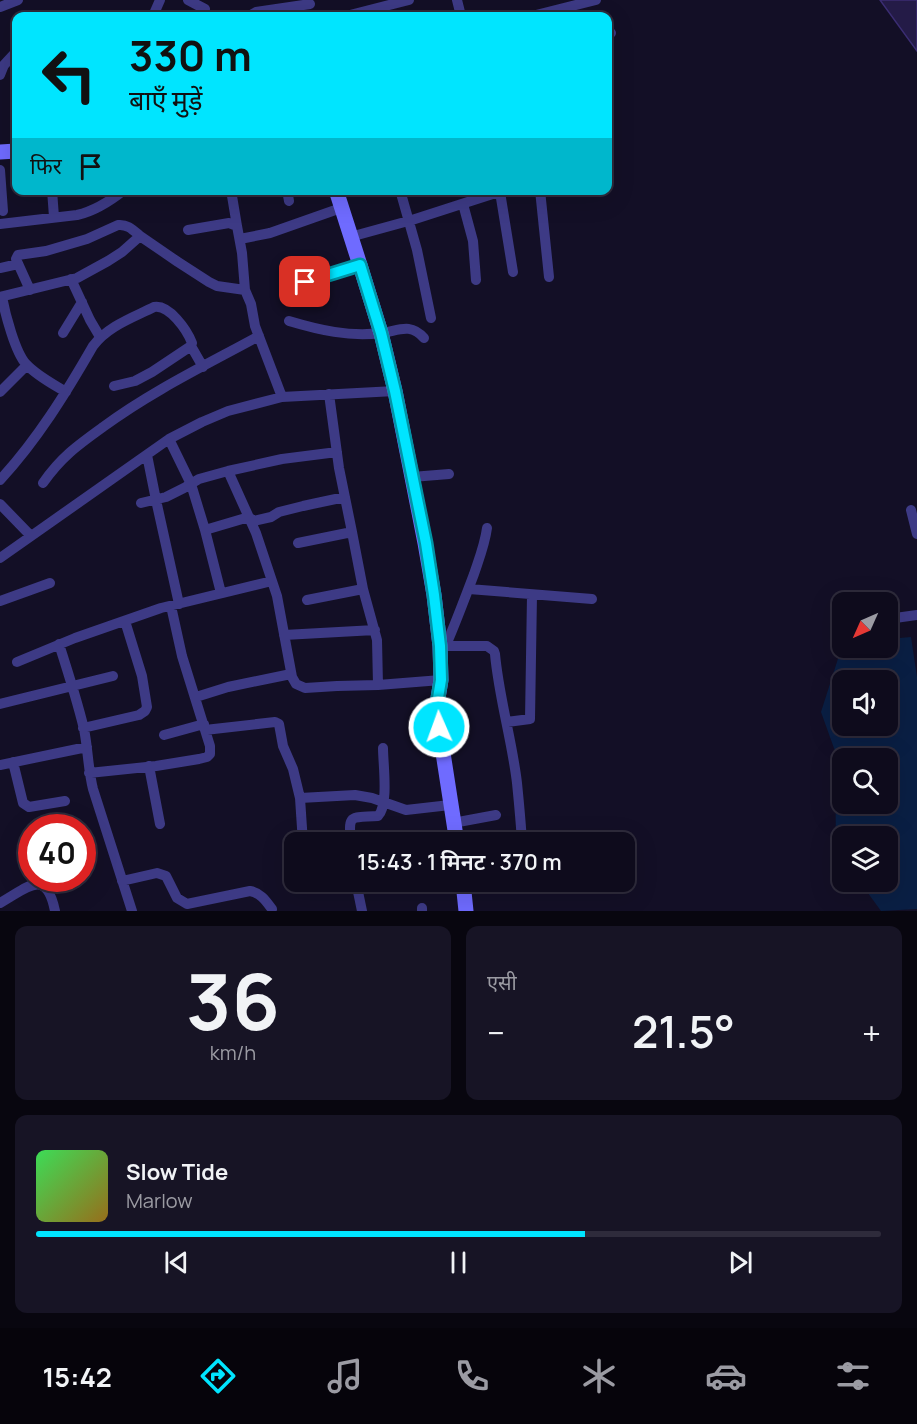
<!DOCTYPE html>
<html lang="hi">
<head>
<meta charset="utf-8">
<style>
	body { margin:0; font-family:Manrope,"Noto Sans Devanagari",sans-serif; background:#171425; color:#f1f3f6; height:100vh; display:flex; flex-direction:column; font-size:22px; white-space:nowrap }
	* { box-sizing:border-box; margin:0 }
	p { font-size:20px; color:#9b9ba3 }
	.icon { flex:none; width:33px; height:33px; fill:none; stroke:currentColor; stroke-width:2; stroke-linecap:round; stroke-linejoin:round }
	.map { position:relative; height:911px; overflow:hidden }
	.side { display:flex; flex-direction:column; gap:15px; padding:15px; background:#08060f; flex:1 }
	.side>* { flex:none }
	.guide { position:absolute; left:12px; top:12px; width:600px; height:183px; border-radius:12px; box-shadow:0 6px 24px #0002,0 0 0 2px #2e2b3b; background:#00e5ff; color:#111; overflow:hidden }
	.needle { width:39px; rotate:225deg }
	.tools { position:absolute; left:832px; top:592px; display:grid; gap:12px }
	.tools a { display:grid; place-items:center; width:66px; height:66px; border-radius:12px; background:#0e0b1c; box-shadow:0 6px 24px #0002,0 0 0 2px #2e2b3b; font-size:30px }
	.speed { position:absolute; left:18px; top:814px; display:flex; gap:12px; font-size:30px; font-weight:700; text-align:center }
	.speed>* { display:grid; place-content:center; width:78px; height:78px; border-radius:50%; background:#0e0b1c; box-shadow:0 6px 24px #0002,0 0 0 2px #2e2b3b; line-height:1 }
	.speed .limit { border:9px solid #d22; background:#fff; color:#111 }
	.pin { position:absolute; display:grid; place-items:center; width:51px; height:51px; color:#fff; margin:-26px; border-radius:12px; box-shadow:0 3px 9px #0006 }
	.me { position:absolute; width:66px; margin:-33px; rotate:358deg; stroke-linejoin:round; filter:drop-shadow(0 0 4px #0008) }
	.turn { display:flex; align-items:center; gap:21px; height:126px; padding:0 18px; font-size:27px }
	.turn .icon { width:78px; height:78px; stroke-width:2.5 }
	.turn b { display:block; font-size:42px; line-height:51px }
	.then { display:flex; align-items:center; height:57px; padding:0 18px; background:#0003; gap:12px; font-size:22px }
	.big { font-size:45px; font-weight:600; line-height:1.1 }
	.side .tile { flex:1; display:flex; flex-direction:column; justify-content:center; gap:9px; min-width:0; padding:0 21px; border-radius:12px; background:#171425 }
	.side .dial { align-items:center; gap:0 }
	.dial b { font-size:78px; line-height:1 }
	.song { display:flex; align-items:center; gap:18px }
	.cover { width:72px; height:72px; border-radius:9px; background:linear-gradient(135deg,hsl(130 70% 55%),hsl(40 70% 35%)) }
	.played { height:6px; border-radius:3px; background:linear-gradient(90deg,#00e5ff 65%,#2e2b3b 65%) }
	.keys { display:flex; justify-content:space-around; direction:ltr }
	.heat { display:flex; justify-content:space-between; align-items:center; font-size:33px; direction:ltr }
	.side .tiles { flex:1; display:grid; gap:15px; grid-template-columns:1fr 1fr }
	.tile:last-child { grid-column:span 2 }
	.trip { position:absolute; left:284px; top:832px; width:351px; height:60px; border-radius:12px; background:#0e0b1c; box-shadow:0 6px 24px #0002,0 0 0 2px #2e2b3b; font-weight:600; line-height:60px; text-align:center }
	.tabs { display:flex; height:96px; justify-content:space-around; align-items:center; background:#06040b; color:#9b9ba3 }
	.tabs .icon { width:42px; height:42px }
	.tabs .active { color:#00e5ff }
	.tabs b { font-size:27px; color:#f1f3f6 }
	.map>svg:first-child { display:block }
	.water { fill:#0a1f44; fill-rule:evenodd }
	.building { fill:#241b47; stroke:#3b2d73; stroke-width:1.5 }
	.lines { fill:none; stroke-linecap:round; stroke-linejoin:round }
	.street { stroke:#3d3a85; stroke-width:10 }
	.secondary { stroke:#6f6bff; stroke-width:15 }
	.route-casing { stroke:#0095a6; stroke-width:15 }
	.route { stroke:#00e5ff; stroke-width:10 }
</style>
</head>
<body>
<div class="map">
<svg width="917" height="911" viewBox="0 0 917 911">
	<rect width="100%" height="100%" fill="#130f26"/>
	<path class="water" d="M 911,637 L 917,677 L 917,909 L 881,911 L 860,882 L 888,882 L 888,837 L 843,837 L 843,858 L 836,848 L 835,751 L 821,712 L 843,643 L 843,648 L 888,648 L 888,639 ZM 843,681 L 888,681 L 888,726 L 843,726 ZM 843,759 L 888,759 L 888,804 L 843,804 Z"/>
	<path class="building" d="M 880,0 L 917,0 L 917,51 Z"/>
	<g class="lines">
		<path class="street" d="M 188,0 L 205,9
			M 457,0 L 461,16
			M 0,7 L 18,0
			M 153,16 L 160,0
			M 249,16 L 256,12 L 310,4
			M 346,16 L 409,0
			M 532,16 L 596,0
			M 608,34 L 611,33
			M 0,75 L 4,65 L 16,52
			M 0,170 L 3,211
			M 52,190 L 54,217
			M 231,190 L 237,226
			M 287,190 L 289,201
			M 400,190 L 417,250 L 431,318
			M 540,190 L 549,277
			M 500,192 L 513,272
			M 463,204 L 473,241 L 476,280
			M 0,224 L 77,215 C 95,211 109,202 124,190
			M 188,230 L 229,223 L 237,226 L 242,253 L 245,290
			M 350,237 L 412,220 L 505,190
			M 240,239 L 270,233 L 341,208
			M 0,268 L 18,264
			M 71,279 L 90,320 L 100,337
			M 285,288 L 360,265
			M 30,290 L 16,259 L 18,255 L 46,251 L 87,239 L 118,225 C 128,224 133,230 140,236
			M 0,297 L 77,278 L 108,261 L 122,252 L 140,236 L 178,262 L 209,282 L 217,286 L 245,290 L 251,304 L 255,326 L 282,397 L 395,391
			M 2,297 C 5,313 15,352 26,364 C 37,376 53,384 66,392
			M 289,321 C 319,330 349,337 381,333 C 398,331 410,322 424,338
			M 63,333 L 82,302
			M 191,346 L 203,367
			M 0,392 L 27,365
			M 329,394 L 339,468 L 352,532 L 363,589 L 377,640 L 378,685
			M 169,439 L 191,484 L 205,530 L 221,593
			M 147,455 L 156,500 L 179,604
			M 228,471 L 256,533 L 277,596 L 292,677 L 296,684 L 305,688 L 337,686 L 378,685 L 441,680
			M 412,477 L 449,474
			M 0,480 C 37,440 66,393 93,346 C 108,326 132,318 154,307 C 169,304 187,330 192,343 L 191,346 L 152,372 L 135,381 L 114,386
			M 43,483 C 61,457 78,445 103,427 C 152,391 206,365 259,336
			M 141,503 L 166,497 L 184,488 L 199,479 L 228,471 L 282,459 L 337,452
			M 0,504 L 31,536
			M 911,510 L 917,534
			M 205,530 L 249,517 L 253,521 L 271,517 L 279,512 L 303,506 L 345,497
			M 298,543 L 352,532
			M 0,558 L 169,439 L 202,422 L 228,411 L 282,397
			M 469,589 L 592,599
			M 307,600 L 363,589
			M 0,601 L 50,583
			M 888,619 L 917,615
			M 841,627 L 843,627
			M 284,635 L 375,630
			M 59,644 C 68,672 77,700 84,729 C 88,749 88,769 93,789 L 132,911
			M 446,645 C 456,622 465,598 474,574 C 479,559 485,544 487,528
			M 440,646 L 487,646 L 494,651 L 495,654 C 499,698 512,740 517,783 C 519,803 521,823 522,843
			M 17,662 L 75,638 L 161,608 L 272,581
			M 196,697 L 228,687 L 291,674
			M 0,704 L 113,676
			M 507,722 L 530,719 L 532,595
			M 83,728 L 139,715 L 145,711 L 147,707 L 142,676 L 125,621
			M 205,730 L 275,722 L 279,724 L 283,746 L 293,769 L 300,798 L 303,843
			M 164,735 L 204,724
			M 13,762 L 23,803 L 29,807 L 65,801
			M 0,765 L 87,747
			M 149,766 L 160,824
			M 89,773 L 156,766 L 199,759 L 207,757 L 210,754 L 210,746 L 182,656 L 171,606
			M 300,798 L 355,795 L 372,798 L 406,810 L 450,805
			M 453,823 L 496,815
			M 351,843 C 348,813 350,818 378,816 C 389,805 383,764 383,748
			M 122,881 L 157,873 L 166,876 L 177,898 L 187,904 L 250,891 C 261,893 266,901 272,909
			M 356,882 L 362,911
			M 0,903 C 26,889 46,866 55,911
			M 422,908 L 422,911"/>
		<path class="secondary" d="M 0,152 L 16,151
			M 336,190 L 360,265 L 381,333 L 395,391 L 425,543 L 434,595 L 440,646 L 441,680 L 438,698 L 439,727 L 457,843
			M 463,882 L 466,911"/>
	</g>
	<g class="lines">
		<defs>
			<path id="route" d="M 305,282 L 360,265 L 381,333 L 395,391 L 426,543 L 434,595 L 440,646 L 441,680 L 438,698 L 439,727"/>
		</defs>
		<use href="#route" class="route-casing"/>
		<use href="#route" class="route"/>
	</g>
</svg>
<div class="tools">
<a><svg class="needle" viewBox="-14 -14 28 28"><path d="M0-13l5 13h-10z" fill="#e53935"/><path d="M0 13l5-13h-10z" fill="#9b9ba3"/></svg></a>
<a><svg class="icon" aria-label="sound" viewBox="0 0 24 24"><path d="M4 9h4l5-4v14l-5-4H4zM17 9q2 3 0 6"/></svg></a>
<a><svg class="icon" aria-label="search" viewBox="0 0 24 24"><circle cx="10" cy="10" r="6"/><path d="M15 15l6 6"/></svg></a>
<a><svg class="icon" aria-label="layers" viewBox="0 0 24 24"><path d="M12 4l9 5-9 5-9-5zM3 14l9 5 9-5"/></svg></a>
</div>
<div class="speed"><div class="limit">40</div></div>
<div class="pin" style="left:305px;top:282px;background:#d93025"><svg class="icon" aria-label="arrive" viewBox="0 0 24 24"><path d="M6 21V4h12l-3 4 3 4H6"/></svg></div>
<svg class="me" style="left:439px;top:727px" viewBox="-20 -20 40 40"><circle r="17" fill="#00e5ff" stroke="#fff" stroke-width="3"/><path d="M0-11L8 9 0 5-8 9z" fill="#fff"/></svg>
<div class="trip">15:43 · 1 मिनट · 370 m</div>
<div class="guide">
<div class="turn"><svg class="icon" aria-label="left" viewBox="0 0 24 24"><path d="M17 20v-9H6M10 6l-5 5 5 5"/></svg><div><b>330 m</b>बाएँ मुड़ें</div></div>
<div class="then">फिर<svg class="icon" aria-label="arrive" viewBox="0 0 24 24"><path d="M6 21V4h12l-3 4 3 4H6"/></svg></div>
</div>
</div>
<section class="side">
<div class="tiles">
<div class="tile dial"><b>36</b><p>km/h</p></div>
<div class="tile"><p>एसी</p>
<div class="heat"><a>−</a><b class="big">21.5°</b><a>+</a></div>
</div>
<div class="tile">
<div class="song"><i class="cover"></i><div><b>Slow Tide</b><p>Marlow</p></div></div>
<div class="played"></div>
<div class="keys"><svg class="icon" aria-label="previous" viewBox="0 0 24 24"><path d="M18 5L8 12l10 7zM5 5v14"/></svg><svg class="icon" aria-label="pause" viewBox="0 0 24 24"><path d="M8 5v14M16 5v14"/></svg><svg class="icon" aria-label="next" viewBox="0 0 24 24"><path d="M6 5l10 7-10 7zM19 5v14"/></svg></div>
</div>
</div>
</section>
<nav class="tabs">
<b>15:42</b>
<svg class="icon active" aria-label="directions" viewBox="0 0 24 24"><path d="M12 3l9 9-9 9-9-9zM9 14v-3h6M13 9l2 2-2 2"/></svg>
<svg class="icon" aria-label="music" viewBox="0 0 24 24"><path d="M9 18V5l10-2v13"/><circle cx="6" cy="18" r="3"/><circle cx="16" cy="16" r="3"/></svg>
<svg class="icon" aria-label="phone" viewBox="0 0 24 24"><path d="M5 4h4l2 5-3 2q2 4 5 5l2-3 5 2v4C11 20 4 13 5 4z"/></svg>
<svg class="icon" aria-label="climate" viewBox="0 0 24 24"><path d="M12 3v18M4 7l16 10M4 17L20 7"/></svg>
<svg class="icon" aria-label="car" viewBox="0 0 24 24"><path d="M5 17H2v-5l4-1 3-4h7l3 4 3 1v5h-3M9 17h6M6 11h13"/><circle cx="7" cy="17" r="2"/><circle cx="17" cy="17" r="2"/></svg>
<svg class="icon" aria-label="filters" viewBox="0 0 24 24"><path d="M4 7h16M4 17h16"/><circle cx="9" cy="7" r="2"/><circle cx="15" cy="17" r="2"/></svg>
</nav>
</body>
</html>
